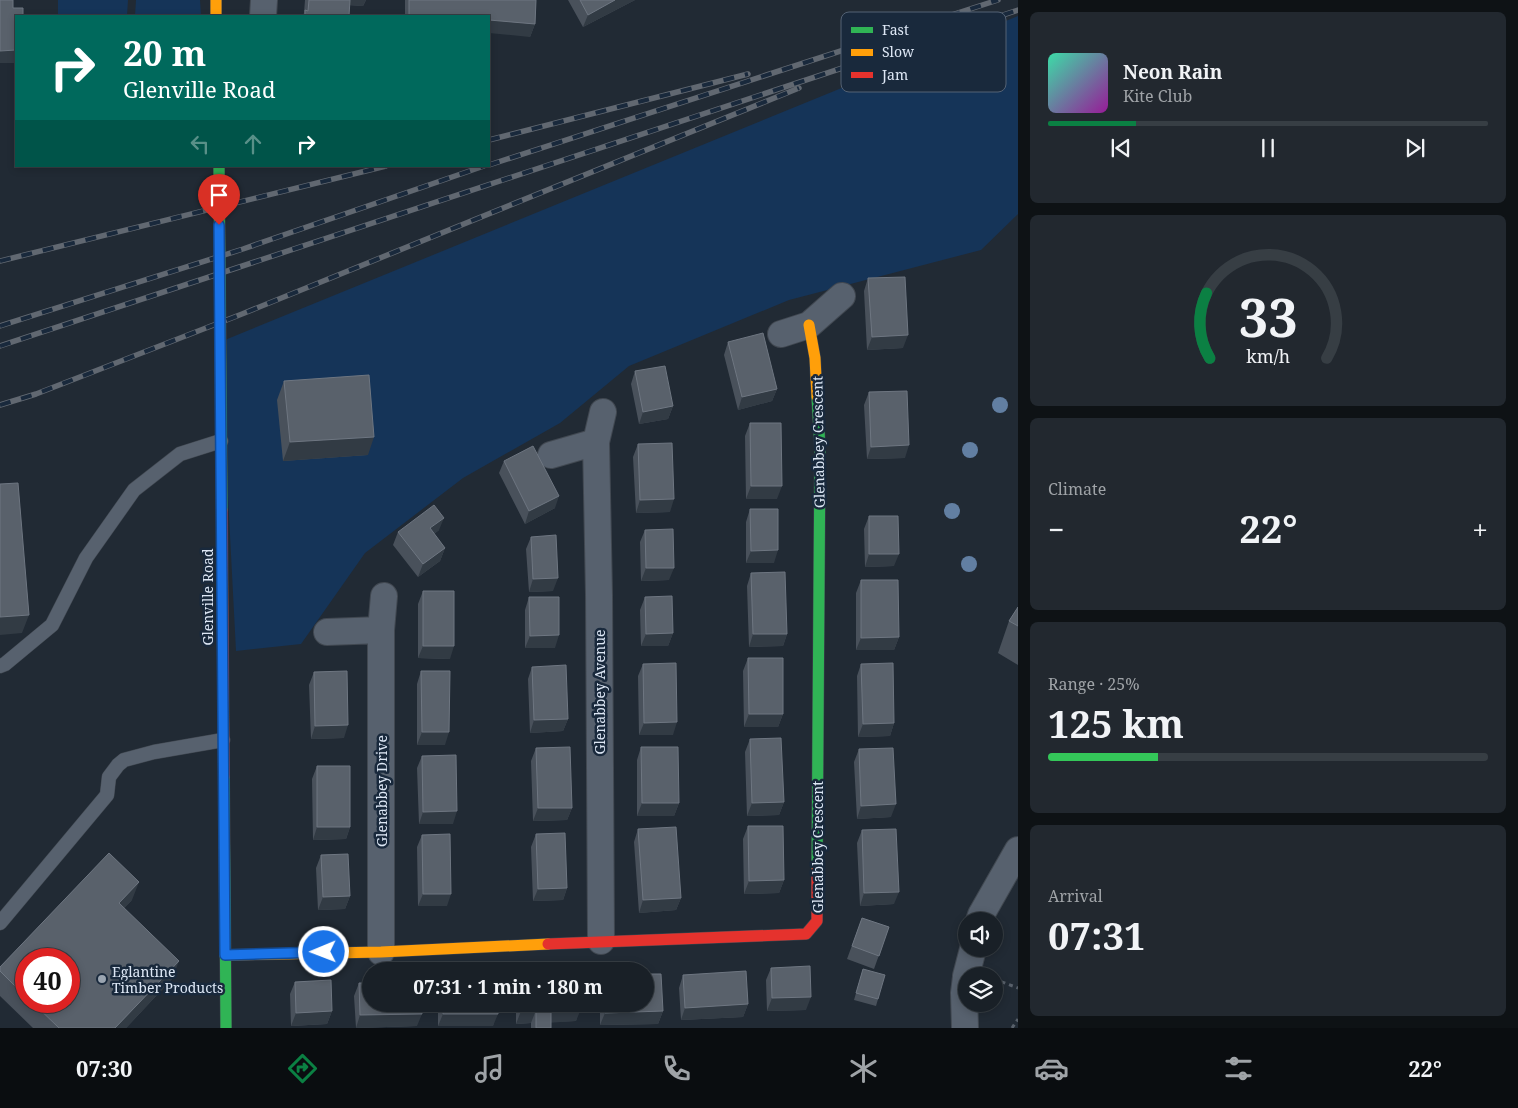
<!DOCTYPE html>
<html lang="en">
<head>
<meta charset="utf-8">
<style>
	body { margin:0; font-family:"Noto Serif",serif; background:#22282f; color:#f1f3f6; height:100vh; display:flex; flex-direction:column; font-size:19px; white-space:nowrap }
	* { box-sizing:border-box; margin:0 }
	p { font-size:16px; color:#9fa3a7 }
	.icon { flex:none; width:28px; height:28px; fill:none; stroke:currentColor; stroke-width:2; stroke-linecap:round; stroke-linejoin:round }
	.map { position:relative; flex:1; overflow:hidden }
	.panel { display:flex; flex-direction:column; gap:12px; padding:12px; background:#0e1215; width:500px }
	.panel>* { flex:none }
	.banner { position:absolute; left:15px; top:15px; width:475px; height:152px; border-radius:0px; box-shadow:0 2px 8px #0003,0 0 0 1px #373e44; background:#00695c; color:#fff; overflow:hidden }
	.buttons { position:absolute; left:958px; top:912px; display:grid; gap:10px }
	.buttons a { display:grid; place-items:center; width:45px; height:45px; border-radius:50%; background:#192027; box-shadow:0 2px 8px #0003,0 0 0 1px #373e44; font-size:25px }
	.speed { position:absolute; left:15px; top:948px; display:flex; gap:10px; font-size:25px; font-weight:700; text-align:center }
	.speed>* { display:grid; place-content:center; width:65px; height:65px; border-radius:50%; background:#192027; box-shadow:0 2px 8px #0003,0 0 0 1px #373e44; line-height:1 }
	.speed .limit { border:8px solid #d22; background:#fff; color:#111 }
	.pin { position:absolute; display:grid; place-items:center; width:42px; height:42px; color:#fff; margin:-51px -21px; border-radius:50% 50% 50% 0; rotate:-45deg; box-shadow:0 0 5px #0007 }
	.pin .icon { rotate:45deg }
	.me { position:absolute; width:55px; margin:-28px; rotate:269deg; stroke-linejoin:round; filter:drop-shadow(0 0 4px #0008) }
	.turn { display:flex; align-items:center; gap:18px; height:105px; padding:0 25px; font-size:22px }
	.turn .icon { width:65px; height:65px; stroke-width:2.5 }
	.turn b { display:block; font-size:35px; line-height:42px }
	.lanes { display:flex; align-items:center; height:48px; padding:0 25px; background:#0003; justify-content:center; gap:25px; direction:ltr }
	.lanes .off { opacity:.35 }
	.big { font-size:38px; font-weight:700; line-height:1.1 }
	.panel .tile { flex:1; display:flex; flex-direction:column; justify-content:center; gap:8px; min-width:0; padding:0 18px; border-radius:8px; background:#22282f }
	.panel .dial { align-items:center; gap:0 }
	.dial svg { height:130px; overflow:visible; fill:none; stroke:#373e44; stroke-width:7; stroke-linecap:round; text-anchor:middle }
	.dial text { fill:#f1f3f6; stroke:none }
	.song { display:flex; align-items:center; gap:15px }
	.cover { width:60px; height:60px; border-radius:8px; background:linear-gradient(135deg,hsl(160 70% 55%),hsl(300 70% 35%)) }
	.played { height:5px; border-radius:2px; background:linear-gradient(90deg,#0b8043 20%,#373e44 20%) }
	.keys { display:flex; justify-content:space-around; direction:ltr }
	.heat { display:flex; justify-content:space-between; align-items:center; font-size:28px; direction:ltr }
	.charge { height:8px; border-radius:4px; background:linear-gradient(90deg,#34c759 25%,#373e44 0) }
	.trip { position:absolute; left:362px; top:962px; width:292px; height:50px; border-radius:25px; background:#192027; box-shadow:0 2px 8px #0003,0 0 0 1px #373e44; font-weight:700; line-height:50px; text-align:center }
	.menu { display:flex; height:80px; justify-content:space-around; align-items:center; background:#0a0d10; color:#9fa3a7 }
	.menu .icon { width:35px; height:35px }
	.menu .selected { color:#0b8043 }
	.menu b { font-size:22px; color:#f1f3f6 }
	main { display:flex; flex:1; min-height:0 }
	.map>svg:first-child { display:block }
	.green { fill:#153458 }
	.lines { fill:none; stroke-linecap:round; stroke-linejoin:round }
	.lane-casing { stroke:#414851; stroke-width:15 }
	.street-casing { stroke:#414851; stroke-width:28 }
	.fast-casing { stroke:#414851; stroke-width:12 }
	.slow-casing { stroke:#414851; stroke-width:12 }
	.jam-casing { stroke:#414851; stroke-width:12 }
	.path { stroke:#58606a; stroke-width:3; stroke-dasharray:4 4; stroke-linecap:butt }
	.lane { stroke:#57616e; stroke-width:14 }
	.street { stroke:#57616e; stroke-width:26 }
	.fast { stroke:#30b455; stroke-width:11 }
	.slow { stroke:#ff9f0a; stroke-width:11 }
	.jam { stroke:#e5322d; stroke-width:11 }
	.rail-casing { stroke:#616871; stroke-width:5.5 }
	.rail { stroke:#19293c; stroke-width:4; stroke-dasharray:11; stroke-linecap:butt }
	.tree { fill:#627fa2 }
	.wall { fill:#49515b; fill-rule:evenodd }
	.shaded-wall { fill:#323b44 }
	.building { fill:#59616b; stroke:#6e7681 }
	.route-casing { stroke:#114b97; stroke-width:12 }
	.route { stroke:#1a73e8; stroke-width:9 }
	.poi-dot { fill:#9ba5b1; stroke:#19293c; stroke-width:2 }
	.labels { text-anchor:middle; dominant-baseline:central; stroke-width:5; stroke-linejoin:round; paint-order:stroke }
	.street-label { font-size:14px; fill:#dde7f5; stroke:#19293c }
	.poi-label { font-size:14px; fill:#dde7f5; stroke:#19293c; text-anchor:start }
	.key { fill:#19293c; stroke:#546274; stroke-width:1 }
	.key-label { font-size:14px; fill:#dde7f5 }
</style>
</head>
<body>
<main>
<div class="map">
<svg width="1018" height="1028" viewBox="0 0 1018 1028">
	<rect width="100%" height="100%" fill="#212a34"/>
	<path class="green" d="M 58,0 L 128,0 L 127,16 L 58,16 Z
		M 136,0 L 200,0 L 201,16 L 135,16 Z
		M 1018,16 L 1018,214 L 981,250 L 789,300 L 629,366 L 560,423 L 463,478 L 365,553 L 301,644 L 236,651 L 220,342 Z"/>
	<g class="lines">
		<defs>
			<path id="lane" d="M 0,666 L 5,664 L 52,625 L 86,558 L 134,490 L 180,454 L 221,441
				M 0,923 L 107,795 L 109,777 L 118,765 L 124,760 L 154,752 L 223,740"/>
			<path id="street" d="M 263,16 L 264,0
				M 781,334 L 809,325 L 842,296
				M 551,455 L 596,442
				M 327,632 L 381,630
				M 979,921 L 981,915 L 1018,850
				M 601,941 L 599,595 L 596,442 L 603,412
				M 381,952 L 381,630 L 384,596
				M 966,976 L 973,949
				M 965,1028 L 964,993 L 966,977"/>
			<path id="fast" d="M 219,166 L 222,510
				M 817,397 L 820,448 L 817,870
				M 224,777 L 226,1028"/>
			<path id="slow" d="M 216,0 L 216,16
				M 809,325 L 815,358 L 817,397
				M 225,955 L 381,952 L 548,944"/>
			<path id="jam" d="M 222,510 L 224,777
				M 548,944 L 806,934 L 817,921 L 817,870"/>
		</defs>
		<use href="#lane" class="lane-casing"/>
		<use href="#street" class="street-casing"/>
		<use href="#fast" class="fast-casing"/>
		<use href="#slow" class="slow-casing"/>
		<use href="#jam" class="jam-casing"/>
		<path class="path" d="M 994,979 L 1018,988
			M 1012,1028 L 1018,1019"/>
		<use href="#lane" class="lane"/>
		<use href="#street" class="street"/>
		<use href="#fast" class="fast"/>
		<use href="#slow" class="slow"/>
		<use href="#jam" class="jam"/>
		<defs>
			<path id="rail" d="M 489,140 L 748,74
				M 489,165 L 998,0
				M 0,261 L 386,166
				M 0,326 L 243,249 L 484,166
				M 0,346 L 1018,10
				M 0,405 L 36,394 L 242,314 L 799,88"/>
		</defs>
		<use href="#rail" class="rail-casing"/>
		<use href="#rail" class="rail"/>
	</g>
	<g class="tree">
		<circle cx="1000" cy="405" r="8"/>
		<circle cx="970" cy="450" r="8"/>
		<circle cx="952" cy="511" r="8"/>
		<circle cx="969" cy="564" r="8"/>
	</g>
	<path class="wall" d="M 305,0 L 366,0 L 363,6 L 349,5 L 349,16 L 303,16 L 304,13 Z
		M 405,0 L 536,0 L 535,24 L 530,37 L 489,16 L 405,16 Z
		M 568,0 L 635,0 L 583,27 Z
		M 868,278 L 903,348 L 867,350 L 864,291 Z
		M 728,342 L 777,389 L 772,401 L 738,410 L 724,355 Z
		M 635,371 L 673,406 L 668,419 L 639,424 L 631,384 Z
		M 284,381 L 368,455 L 283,461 L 277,400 Z
		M 869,392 L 905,458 L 867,459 L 864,405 Z
		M 750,423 L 777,499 L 746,499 L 745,436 Z
		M 638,444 L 670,512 L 636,513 L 633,457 Z
		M 504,461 L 555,508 L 525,524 L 499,473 Z
		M 750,509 L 774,563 L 746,563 L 746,522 Z
		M 869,516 L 894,566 L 865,567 L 864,529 Z
		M 439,530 L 434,534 L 445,548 L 440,561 L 418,577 L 393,545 L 398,532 Z
		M 645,530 L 669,580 L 641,581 L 640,542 Z
		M 531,537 L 553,591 L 529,592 L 526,549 Z
		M 751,573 L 787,634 L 783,646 L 749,647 L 747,586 Z
		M 861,580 L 899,637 L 894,650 L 856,650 L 856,593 Z
		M 423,591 L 450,659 L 418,658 L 418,604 Z
		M 529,597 L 555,648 L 525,648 L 525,610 Z
		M 645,597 L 673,633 L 668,646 L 641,646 L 640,610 Z
		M 1018,607 L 1018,665 L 998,653 L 1009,621 Z
		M 748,658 L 783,714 L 778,727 L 744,727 L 743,671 Z
		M 643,664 L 673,735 L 639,735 L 638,676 Z
		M 861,664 L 894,723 L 890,736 L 858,737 L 857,676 Z
		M 532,667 L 568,719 L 563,731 L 530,733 L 528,679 Z
		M 421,671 L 445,745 L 417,745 L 417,684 Z
		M 314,672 L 344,738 L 311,739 L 309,685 Z
		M 750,739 L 784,802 L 779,815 L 747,816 L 745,752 Z
		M 641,747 L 679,803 L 674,816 L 637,816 L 637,760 Z
		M 536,748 L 572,808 L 567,820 L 533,821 L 531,761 Z
		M 859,749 L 891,817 L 857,819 L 854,762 Z
		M 422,756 L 453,824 L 419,824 L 417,768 Z
		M 317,766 L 350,827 L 346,839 L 313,840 L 312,779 Z
		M 748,826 L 784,880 L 779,893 L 744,894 L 743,839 Z
		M 638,829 L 681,898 L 676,910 L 639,913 L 634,842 Z
		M 862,830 L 894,904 L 860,906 L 857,843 Z
		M 536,834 L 567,888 L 563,900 L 533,901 L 531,847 Z
		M 422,835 L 447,906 L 418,906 L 417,847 Z
		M 321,855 L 350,896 L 345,909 L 318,910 L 316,868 Z
		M 132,900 L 124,908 L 172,979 L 126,1028 L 33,1028 L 0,996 L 0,967 ZM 26,959 L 69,1001 L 26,1001 Z
		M 862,918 L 889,927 L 874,969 L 847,959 Z
		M 771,968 L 806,1010 L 767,1011 L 766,980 Z
		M 863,969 L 878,999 L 876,1006 L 854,1000 Z
		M 683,975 L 748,1004 L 743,1017 L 681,1020 L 679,988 Z
		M 295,982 L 332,1011 L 327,1024 L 291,1026 L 290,994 Z
		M 359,983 L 417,1026 L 356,1028 L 354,996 Z
		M 438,1004 L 498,1004 L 493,1026 L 438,1026 Z
		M 516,1004 L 580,1004 L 576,1021 L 551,1022 L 551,1028 L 531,1028 L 531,1023 L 516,1024 Z
		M 600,1004 L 646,1004 L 663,1011 L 658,1024 L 600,1025 Z"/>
	<path class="shaded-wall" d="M 347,0 L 366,0 L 363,6 L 345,5 Z
		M 615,0 L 635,0 L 583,27 L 588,15 Z
		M 489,20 L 535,24 L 530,37 L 489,33 Z
		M 16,50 L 16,63 L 0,63 L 0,51 Z
		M 908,335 L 903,348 L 867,350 L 872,337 Z
		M 777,389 L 772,401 L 738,410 L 742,397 Z
		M 673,406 L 668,419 L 639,424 L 643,412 Z
		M 374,437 L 368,455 L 283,461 L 290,442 Z
		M 909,445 L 905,458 L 867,459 L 871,447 Z
		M 751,486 L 782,486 L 777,499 L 746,499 Z
		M 559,496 L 555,508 L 525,524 L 529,511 Z
		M 674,499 L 670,512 L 636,513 L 640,500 Z
		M 444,518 L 439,530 L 425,541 L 430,528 Z
		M 445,548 L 440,561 L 418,577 L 423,564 Z
		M 778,550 L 774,563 L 746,563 L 751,551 Z
		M 869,554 L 899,554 L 894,566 L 865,567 Z
		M 646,568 L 674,568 L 669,580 L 641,581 Z
		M 558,578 L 553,591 L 529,592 L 533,579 Z
		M 29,615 L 22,633 L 0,635 L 0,617 Z
		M 673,633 L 668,646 L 641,646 L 646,634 Z
		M 753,634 L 787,634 L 783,646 L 749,647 Z
		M 559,635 L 555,648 L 525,648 L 530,636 Z
		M 899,637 L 894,650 L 856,650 L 861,638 Z
		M 423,646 L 454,646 L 450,659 L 418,658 Z
		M 749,714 L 783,714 L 778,727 L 744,727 Z
		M 568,719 L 563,731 L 530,733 L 534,720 Z
		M 677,722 L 673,735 L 639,735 L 644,723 Z
		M 894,723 L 890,736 L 858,737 L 863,724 Z
		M 348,725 L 344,738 L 311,739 L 315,726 Z
		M 422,732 L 449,732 L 445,745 L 417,745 Z
		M 784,802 L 779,815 L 747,816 L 752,803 Z
		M 642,803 L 679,803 L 674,816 L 637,816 Z
		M 896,804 L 891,817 L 857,819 L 861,806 Z
		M 538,808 L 572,808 L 567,820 L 533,821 Z
		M 457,811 L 453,824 L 419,824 L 423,812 Z
		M 317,827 L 350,827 L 346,839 L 313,840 Z
		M 784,880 L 779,893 L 744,894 L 749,881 Z
		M 139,882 L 132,900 L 112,921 L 119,903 Z
		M 567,888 L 563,900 L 533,901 L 538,889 Z
		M 899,892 L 894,904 L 860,906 L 864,893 Z
		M 423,894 L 451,894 L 447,906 L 418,906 Z
		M 350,896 L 345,909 L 318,910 L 323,897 Z
		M 681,898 L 676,910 L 639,913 L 643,900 Z
		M 179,961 L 172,979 L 126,1028 L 115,1028 Z
		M 811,997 L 806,1010 L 767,1011 L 772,998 Z
		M 748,1004 L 743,1017 L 681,1020 L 685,1008 Z
		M 581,1009 L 576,1021 L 546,1023 L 551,1010 Z
		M 536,1010 L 531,1023 L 516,1024 L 521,1011 Z
		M 332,1011 L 327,1024 L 291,1026 L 296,1013 Z
		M 663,1011 L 658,1024 L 600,1025 L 605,1013 Z
		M 422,1014 L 417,1026 L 356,1028 L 360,1015 Z
		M 443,1014 L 498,1014 L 493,1026 L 438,1026 Z"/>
	<path class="building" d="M 0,0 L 13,0 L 13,8 L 23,8 L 23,16 L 16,16 L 16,50 L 0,51 Z
		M 309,0 L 350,0 L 349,16 L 305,16 L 305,10 L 308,11 Z
		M 409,0 L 536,0 L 535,24 L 489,20 L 489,16 L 409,16 Z
		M 580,0 L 615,0 L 588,15 Z
		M 905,277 L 908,335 L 872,337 L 868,278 Z
		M 763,333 L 777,389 L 742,397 L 728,342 Z
		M 665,366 L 673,406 L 643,412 L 635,371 Z
		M 369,375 L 374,437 L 290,442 L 284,381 Z
		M 907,391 L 909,445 L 871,447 L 869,392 Z
		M 750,423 L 781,423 L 782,486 L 751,486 Z
		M 672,443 L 674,499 L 640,500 L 638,444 Z
		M 533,446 L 559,496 L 529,511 L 504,461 Z
		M 18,483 L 29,615 L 0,617 L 0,484 Z
		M 434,505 L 444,518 L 430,528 L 445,548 L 423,564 L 398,532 Z
		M 750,509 L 778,509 L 778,550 L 751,551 Z
		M 869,516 L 898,516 L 899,554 L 869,554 Z
		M 673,529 L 674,568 L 646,568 L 645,530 Z
		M 556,535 L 558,578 L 533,579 L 531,537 Z
		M 785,572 L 787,634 L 753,634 L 751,573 Z
		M 861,580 L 898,580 L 899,637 L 861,638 Z
		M 423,591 L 454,591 L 454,646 L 423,646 Z
		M 672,596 L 673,633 L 646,634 L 645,597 Z
		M 529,597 L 559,597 L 559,635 L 530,636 Z
		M 1018,607 L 1018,626 L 1009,621 Z
		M 748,658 L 783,658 L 783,714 L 749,714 Z
		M 676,663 L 677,722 L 644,723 L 643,664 Z
		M 893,663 L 894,723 L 863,724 L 861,664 Z
		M 566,665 L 568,719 L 534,720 L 532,667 Z
		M 347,671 L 348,725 L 315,726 L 314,672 Z
		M 421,671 L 450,671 L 449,732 L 422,732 Z
		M 781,738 L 784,802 L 752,803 L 750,739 Z
		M 570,747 L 572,808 L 538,808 L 536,748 Z
		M 641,747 L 678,747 L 679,803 L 642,803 Z
		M 893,748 L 896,804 L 861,806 L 859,749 Z
		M 456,755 L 457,811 L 423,812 L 422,756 Z
		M 317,766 L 350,766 L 350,827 L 317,827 Z
		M 748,826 L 783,826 L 784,880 L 749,881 Z
		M 676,827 L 681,898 L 643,900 L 638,829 Z
		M 896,829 L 899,892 L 864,893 L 862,830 Z
		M 565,833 L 567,888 L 538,889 L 536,834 Z
		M 450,834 L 451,894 L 423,894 L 422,835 Z
		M 109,853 L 139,882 L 119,903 L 179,961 L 115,1028 L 59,1028 L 31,1001 L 69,1001 L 69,959 L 26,959 L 26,997 L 0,971 L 0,967 Z
		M 348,854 L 350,896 L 323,897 L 321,855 Z
		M 862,918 L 889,927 L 879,956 L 852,946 Z
		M 810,966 L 811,997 L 772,998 L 771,968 Z
		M 863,969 L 885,975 L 878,999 L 856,993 Z
		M 746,971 L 748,1004 L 685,1008 L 683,975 Z
		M 646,974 L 661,974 L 663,1011 L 605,1013 L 605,1004 L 646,1004 Z
		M 331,980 L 332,1011 L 296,1013 L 295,982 Z
		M 359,983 L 371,983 L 371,1004 L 421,1004 L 422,1014 L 360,1015 Z
		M 443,1004 L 498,1004 L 498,1014 L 443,1014 Z
		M 521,1004 L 580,1004 L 581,1009 L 551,1010 L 551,1028 L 536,1028 L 536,1010 L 521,1011 Z"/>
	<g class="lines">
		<defs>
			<path id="route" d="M 219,225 L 225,955 L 324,952"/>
		</defs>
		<use href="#route" class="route-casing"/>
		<use href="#route" class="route"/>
	</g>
	<circle class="poi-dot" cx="102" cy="979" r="5"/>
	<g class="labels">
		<g class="street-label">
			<text transform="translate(818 442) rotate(-91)">Glenabbey Crescent</text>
			<text transform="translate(207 597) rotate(-90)">Glenville Road</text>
			<text transform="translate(599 692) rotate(-90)">Glenabbey Avenue</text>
			<text transform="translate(381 791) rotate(-90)">Glenabbey Drive</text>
			<text transform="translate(817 847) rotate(-90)">Glenabbey Crescent</text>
		</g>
		<g class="poi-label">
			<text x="112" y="971">Eglantine<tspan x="112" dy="16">Timber Products</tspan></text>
		</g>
	</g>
	<rect x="841" y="12" width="165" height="80" rx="8" class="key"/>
	<rect x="851" y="27" width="22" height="6" fill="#30b455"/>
	<rect x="851" y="49" width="22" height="7" fill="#ff9f0a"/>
	<rect x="851" y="72" width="22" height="6" fill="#e5322d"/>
	<g class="key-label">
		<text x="882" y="35">Fast</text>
		<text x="882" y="57">Slow</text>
		<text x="882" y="80">Jam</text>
	</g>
</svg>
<div class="buttons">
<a><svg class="icon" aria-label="sound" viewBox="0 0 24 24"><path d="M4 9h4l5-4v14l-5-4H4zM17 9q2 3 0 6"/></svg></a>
<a><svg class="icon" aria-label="layers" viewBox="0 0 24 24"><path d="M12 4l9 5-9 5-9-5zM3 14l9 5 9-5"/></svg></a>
</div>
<div class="speed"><div class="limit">40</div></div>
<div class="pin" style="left:219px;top:225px;background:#d93025"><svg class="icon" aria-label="arrive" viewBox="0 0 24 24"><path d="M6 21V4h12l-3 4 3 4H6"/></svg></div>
<svg class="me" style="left:324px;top:952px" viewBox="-20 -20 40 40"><circle r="17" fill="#1a73e8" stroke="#fff" stroke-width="3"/><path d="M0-11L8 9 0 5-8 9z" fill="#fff"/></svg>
<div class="trip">07:31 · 1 min · 180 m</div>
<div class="banner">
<div class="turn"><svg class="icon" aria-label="right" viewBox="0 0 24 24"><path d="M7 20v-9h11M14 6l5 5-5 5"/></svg><div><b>20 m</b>Glenville Road</div></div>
<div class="lanes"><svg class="icon off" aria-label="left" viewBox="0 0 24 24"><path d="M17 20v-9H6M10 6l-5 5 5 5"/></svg><svg class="icon off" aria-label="ahead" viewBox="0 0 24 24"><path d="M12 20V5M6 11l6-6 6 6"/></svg><svg class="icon" aria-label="right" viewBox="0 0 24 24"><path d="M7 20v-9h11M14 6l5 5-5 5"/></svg></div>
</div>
</div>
<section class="panel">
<div class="tile">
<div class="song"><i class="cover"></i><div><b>Neon Rain</b><p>Kite Club</p></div></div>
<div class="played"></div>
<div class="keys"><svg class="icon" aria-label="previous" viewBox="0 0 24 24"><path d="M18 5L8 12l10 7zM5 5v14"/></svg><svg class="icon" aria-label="pause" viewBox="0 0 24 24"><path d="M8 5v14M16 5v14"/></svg><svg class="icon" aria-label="next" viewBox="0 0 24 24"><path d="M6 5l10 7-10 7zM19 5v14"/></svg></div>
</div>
<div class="tile dial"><svg viewBox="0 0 100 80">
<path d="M14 69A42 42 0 1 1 86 69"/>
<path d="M14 69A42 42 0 0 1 12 29" stroke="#0b8043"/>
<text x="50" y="56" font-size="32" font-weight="700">33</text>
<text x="50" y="72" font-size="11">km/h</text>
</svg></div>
<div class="tile"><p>Climate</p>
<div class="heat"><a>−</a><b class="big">22°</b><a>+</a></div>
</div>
<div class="tile"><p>Range · 25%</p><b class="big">125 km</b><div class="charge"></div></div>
<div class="tile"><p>Arrival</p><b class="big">07:31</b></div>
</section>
</main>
<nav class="menu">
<b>07:30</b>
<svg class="icon selected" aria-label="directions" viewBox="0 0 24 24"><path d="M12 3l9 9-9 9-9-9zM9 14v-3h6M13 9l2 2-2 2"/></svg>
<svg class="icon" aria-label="music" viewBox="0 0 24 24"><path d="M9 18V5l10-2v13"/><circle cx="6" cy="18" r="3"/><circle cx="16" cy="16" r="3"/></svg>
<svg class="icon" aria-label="phone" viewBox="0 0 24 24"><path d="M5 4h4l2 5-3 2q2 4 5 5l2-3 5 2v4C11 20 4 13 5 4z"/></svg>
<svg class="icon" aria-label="climate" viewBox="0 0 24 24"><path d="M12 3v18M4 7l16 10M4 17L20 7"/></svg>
<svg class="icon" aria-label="car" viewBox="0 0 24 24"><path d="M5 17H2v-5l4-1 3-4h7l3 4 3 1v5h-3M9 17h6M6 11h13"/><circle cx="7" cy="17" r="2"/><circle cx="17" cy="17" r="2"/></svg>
<svg class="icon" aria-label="filters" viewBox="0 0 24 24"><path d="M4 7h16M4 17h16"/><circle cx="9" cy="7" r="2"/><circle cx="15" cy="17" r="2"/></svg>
<b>22°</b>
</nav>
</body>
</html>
